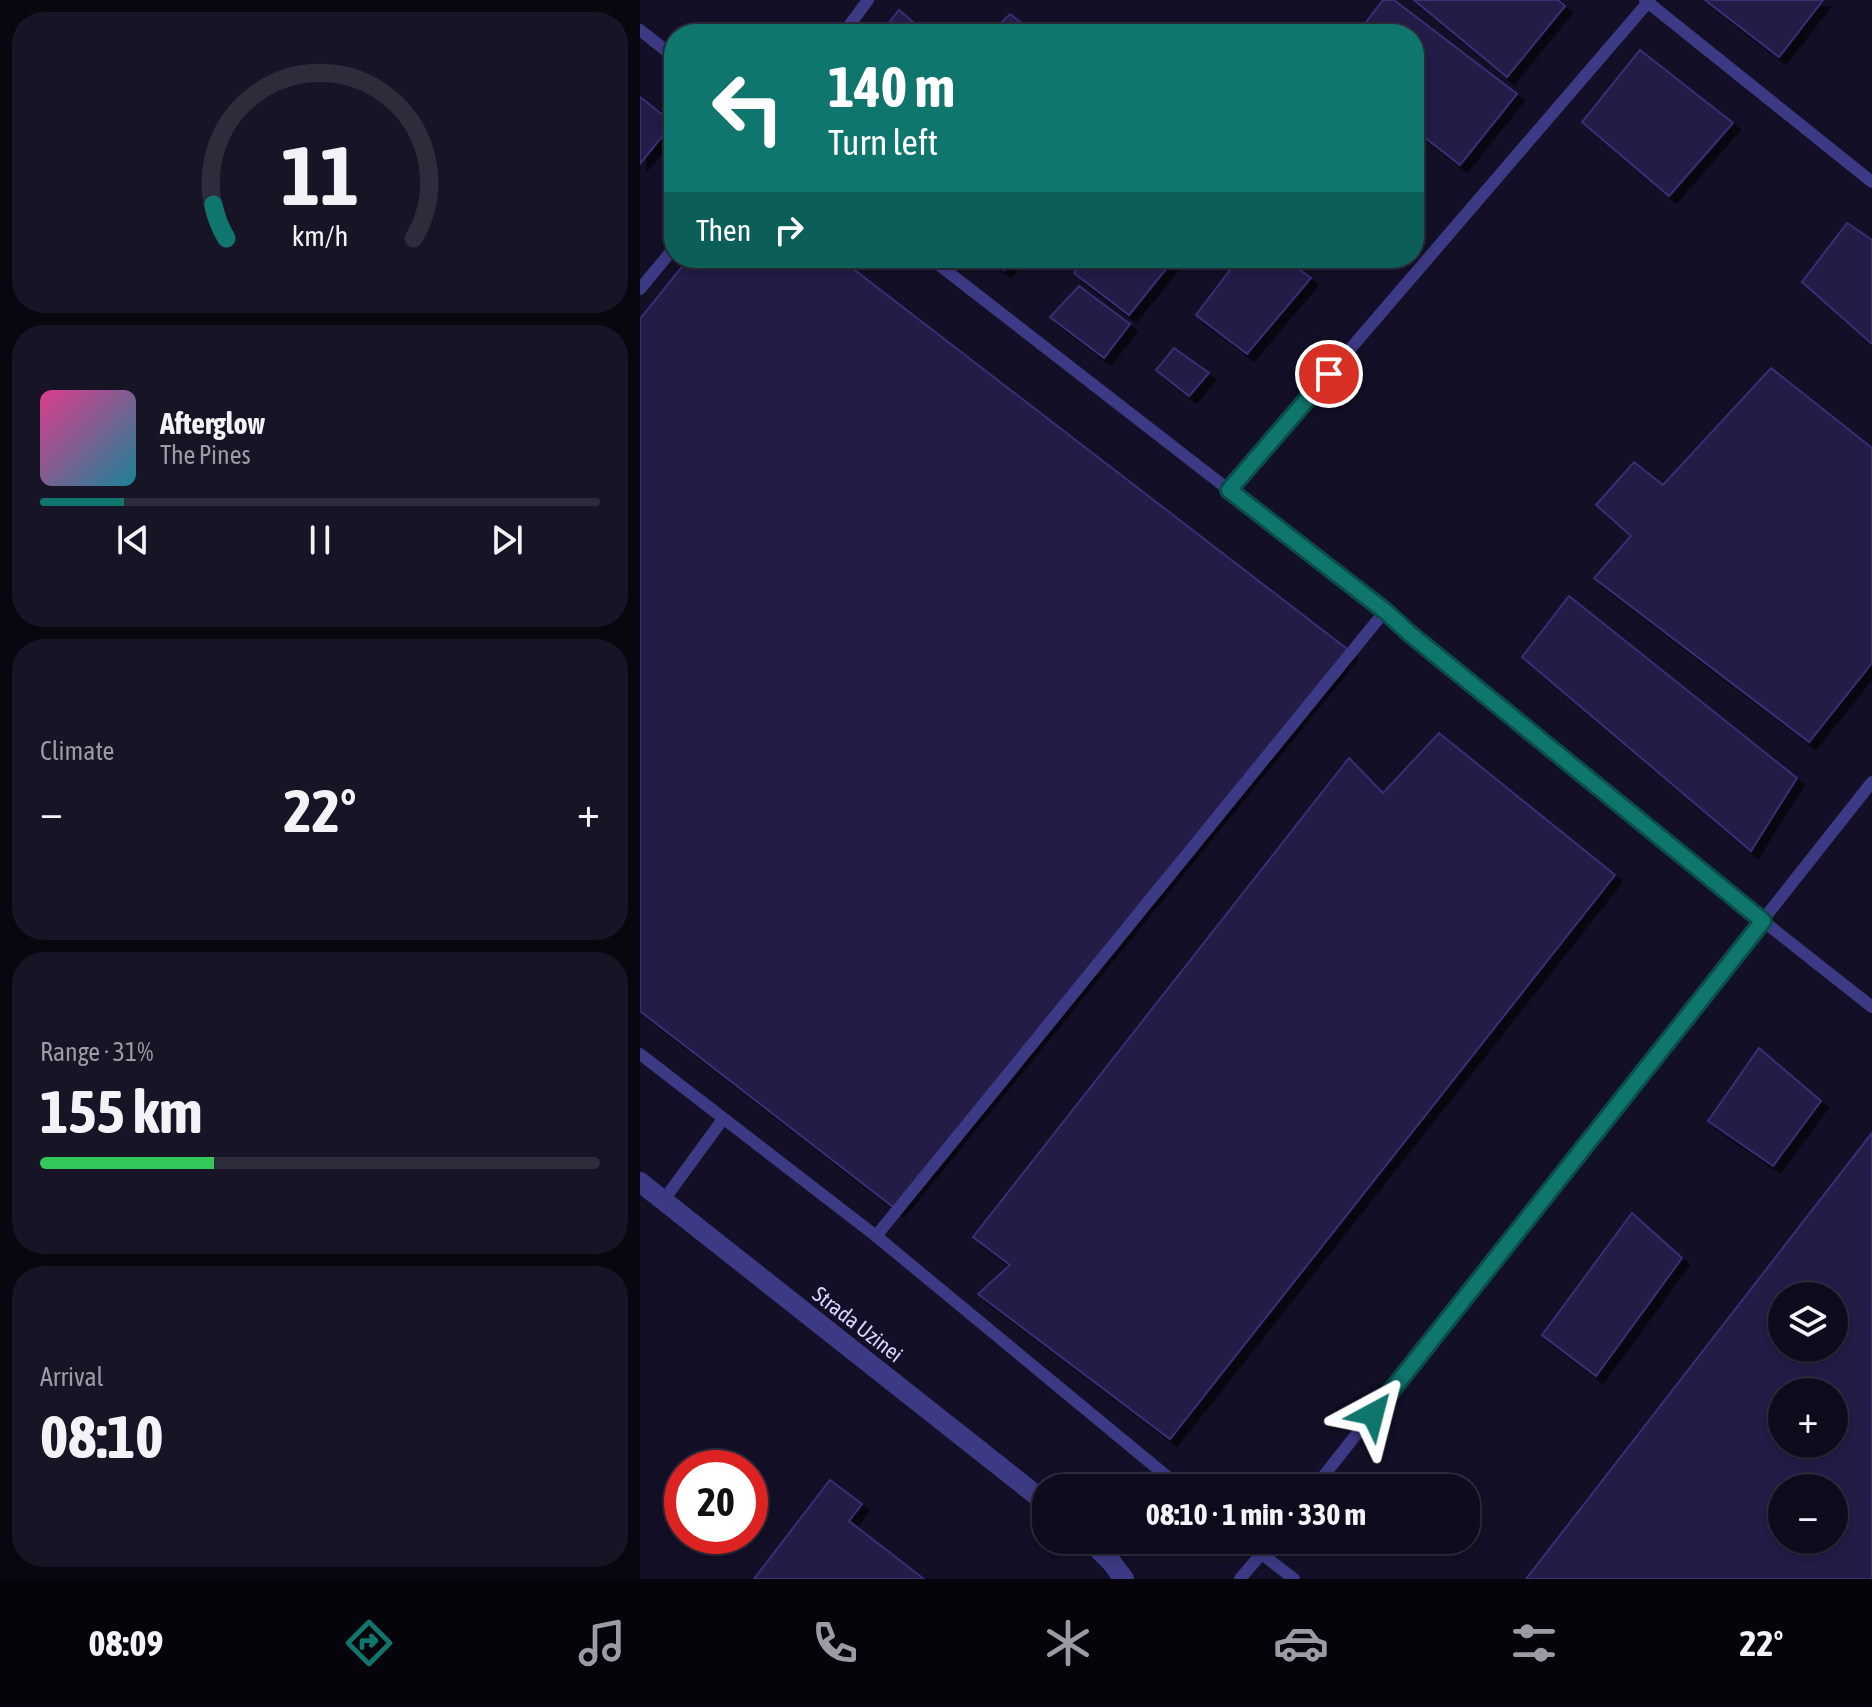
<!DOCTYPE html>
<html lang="en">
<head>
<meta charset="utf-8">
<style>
	body { margin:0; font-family:"Asap Condensed",sans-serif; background:#171425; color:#f1f3f6; height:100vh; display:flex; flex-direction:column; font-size:30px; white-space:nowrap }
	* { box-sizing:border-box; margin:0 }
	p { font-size:26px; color:#9b9ba3 }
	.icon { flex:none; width:44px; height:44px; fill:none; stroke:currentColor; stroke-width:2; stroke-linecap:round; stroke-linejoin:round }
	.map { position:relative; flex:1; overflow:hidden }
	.details { display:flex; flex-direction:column; gap:12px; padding:12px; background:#08060f; width:640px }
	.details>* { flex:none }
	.guide { position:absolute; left:24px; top:24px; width:760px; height:244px; border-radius:32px; box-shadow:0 4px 12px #0003,0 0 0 2px #2e2b3b; background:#0f766e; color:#fff; overflow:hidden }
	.buttons { position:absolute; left:1128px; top:1282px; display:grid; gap:16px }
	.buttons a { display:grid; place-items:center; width:80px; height:80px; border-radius:50%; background:#0e0b1c; box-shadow:0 4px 12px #0003,0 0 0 2px #2e2b3b; font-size:40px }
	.speed { position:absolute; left:24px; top:1450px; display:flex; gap:16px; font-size:40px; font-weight:700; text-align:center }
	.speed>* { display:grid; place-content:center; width:104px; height:104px; border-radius:50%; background:#0e0b1c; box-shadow:0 4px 12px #0003,0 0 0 2px #2e2b3b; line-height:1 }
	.speed .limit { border:12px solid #d22; background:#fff; color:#111 }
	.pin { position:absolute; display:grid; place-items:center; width:68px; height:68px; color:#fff; margin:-34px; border:4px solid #fff; border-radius:50%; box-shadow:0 2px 8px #0007 }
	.me { position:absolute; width:88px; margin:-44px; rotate:38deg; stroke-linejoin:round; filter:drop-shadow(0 0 6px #0008) }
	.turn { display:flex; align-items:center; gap:28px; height:168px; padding:0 32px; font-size:36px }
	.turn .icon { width:104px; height:104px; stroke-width:2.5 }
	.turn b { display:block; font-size:56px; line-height:68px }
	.then { display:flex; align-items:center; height:76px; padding:0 32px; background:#0003; gap:16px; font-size:30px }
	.big { font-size:60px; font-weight:700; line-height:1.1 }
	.details .card { flex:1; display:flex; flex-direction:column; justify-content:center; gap:12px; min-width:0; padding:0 28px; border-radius:32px; background:#171425 }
	.details .dial { align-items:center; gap:0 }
	.dial svg { height:208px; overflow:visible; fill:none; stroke:#2e2b3b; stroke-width:7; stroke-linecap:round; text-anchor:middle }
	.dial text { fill:#f1f3f6; stroke:none }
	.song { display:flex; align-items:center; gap:24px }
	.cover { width:96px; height:96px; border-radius:12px; background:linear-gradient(135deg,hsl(330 70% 55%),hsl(190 70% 35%)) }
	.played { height:8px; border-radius:4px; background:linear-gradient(90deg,#0f766e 15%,#2e2b3b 15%) }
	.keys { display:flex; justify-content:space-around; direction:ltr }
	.heat { display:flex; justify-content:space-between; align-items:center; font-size:44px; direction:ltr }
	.charge { height:12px; border-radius:6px; background:linear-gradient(90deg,#34c759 31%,#2e2b3b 0) }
	.trip { position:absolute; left:392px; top:1474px; width:448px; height:80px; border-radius:32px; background:#0e0b1c; box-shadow:0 4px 12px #0003,0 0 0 2px #2e2b3b; font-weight:700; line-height:80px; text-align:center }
	.tab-bar { display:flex; height:128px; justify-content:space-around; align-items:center; background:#06040b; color:#9b9ba3 }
	.tab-bar .icon { width:56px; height:56px }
	.tab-bar .selected { color:#0f766e }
	.tab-bar b { font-size:36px; color:#f1f3f6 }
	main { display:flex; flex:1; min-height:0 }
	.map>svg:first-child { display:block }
	.building { fill:#241b47; stroke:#3b2d73; stroke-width:2; fill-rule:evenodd; filter:url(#shadow) }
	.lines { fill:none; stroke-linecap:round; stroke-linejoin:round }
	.service { stroke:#3d3a85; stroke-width:12 }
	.minor { stroke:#3d3a85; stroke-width:20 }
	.route-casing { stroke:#0a4d48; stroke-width:20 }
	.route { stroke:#0f766e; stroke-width:14 }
	.labels { text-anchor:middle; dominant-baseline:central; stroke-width:8; stroke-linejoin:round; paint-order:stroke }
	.street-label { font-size:22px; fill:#d9d4ff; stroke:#130f26 }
</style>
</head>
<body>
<main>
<section class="details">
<div class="card dial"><svg viewBox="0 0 100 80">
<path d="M14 69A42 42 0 1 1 86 69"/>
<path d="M14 69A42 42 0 0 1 9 56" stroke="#0f766e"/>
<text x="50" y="56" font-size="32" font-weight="700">11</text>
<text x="50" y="72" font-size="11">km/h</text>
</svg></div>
<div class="card">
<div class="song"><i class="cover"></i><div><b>Afterglow</b><p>The Pines</p></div></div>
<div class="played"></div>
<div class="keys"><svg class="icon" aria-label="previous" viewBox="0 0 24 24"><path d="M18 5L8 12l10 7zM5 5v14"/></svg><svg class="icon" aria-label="pause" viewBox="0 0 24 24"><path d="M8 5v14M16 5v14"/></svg><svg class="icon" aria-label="next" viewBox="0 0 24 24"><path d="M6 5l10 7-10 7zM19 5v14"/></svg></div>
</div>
<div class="card"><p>Climate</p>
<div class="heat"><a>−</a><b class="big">22°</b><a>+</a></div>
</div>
<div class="card"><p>Range · 31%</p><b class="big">155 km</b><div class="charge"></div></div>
<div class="card"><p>Arrival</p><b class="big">08:10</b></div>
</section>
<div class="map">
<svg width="1232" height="1579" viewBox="0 0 1232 1579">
	<defs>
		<filter id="shadow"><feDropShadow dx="7" dy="7" stdDeviation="0" flood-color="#0009"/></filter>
	</defs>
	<rect width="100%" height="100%" fill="#130f26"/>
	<path class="building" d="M 743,0 L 754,0 L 877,94 L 820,165 L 774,129 L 774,34 L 717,34 Z
		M 774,0 L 918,0 L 925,6 L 867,77 Z
		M 1065,0 L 1183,0 L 1139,57 Z
		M 259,10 L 287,34 L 240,34 Z
		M 370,14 L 396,34 L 350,34 Z
		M 1000,50 L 1093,123 L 1029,196 L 942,122 Z
		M 0,97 L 33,123 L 0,164 Z
		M 1207,223 L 1232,240 L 1232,344 L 1162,282 Z
		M 49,258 L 199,258 L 711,652 L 257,1210 L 0,1011 L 0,319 Z
		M 348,258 L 372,258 L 364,270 Z
		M 445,258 L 535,258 L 489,315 L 434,273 Z
		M 599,258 L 643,258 L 671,278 L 607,354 L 556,315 Z
		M 439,286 L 490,324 L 464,358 L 410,317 Z
		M 534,348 L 569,373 L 549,396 L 516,370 Z
		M 1131,368 L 1232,448 L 1232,663 L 1169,742 L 954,578 L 991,536 L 956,505 L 994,462 L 1023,485 Z
		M 929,596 L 1157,778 L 1111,851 L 882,657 Z
		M 799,733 L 975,875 L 530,1439 L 338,1294 L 370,1265 L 333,1237 L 709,758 L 743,793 Z
		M 1119,1048 L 1181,1101 L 1133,1166 L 1068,1121 Z
		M 1232,1133 L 1232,1579 L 886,1579 ZM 1142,1296 L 1194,1296 L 1194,1348 L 1142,1348 ZM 1142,1392 L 1194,1392 L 1194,1444 L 1142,1444 ZM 1142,1488 L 1194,1488 L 1194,1540 L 1142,1540 Z
		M 992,1213 L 1042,1258 L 956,1376 L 902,1335 Z
		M 190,1480 L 222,1504 L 209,1521 L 284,1579 L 114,1579 Z"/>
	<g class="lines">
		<path class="service" d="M 1005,0 L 1232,182
			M 0,30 L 34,57
			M 203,34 L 228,0
			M 290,258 L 745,611 L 769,633 L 1123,921 L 1232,1007
			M 0,289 L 34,248
			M 589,490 L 1010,0
			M 0,1054 L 236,1236 L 541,1488
			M 23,1201 L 83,1119
			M 236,1236 L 745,611
			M 674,1488 L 1232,782
			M 604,1540 L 654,1579
			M 600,1579 L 633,1540"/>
		<path class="minor" d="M 0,1182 L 406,1503
			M 449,1540 L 472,1563 L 484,1579"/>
	</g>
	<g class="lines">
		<defs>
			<path id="route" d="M 689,374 L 589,490 L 745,611 L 769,633 L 1123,921 L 733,1414"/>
		</defs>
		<use href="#route" class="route-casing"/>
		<use href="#route" class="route"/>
	</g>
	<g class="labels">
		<g class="street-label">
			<text transform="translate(218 1324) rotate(38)">Strada Uzinei</text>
		</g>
	</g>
</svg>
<div class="buttons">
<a><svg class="icon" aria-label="layers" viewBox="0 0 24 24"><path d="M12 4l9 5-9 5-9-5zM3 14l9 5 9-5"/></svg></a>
<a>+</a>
<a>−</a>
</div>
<div class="speed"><div class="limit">20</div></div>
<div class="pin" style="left:689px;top:374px;background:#d93025"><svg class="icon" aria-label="arrive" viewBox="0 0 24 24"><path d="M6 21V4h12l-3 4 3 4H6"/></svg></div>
<svg class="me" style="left:733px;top:1414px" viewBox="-20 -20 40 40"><path d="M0-17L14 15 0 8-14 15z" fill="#0f766e" stroke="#fff" stroke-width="4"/></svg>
<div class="trip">08:10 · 1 min · 330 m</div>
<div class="guide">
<div class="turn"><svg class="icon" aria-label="left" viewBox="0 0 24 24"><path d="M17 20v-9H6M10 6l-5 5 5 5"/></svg><div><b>140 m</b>Turn left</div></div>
<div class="then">Then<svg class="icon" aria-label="right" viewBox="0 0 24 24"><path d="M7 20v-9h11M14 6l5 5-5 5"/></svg></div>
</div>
</div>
</main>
<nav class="tab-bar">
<b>08:09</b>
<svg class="icon selected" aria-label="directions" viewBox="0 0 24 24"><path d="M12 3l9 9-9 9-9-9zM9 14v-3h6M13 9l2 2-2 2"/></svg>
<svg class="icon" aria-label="music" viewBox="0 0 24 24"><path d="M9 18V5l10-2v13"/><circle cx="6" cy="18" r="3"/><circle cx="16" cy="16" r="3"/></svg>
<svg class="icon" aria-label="phone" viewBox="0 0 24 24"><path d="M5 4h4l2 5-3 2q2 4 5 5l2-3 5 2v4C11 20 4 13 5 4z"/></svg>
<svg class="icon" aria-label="climate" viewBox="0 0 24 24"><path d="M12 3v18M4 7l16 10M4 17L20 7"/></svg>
<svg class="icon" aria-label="car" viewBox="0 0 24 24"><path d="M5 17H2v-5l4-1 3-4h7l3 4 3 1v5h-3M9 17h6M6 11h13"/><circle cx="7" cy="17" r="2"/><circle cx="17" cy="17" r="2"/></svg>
<svg class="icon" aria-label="filters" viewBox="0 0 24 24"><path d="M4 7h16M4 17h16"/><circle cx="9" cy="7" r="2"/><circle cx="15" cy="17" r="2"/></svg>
<b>22°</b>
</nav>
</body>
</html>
